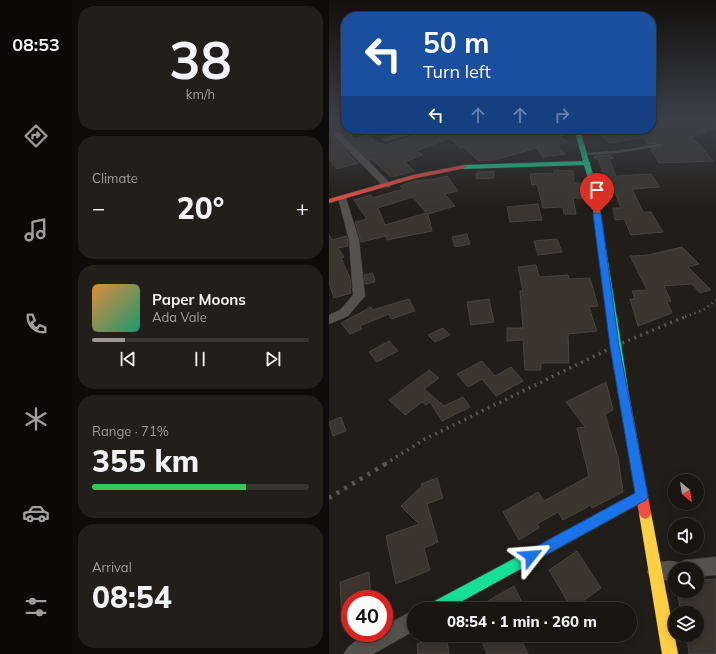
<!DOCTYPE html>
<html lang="en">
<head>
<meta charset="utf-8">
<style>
	body { margin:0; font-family:Mulish,sans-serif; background:#221f1b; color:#f1f3f6; height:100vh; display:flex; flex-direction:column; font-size:15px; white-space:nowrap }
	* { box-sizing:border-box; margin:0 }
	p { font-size:13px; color:#9f9f9f }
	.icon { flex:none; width:22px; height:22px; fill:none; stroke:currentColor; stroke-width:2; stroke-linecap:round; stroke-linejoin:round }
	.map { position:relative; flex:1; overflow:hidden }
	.sheet { display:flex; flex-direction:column; gap:6px; padding:6px; background:#0e0c0a; width:257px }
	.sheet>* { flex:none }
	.top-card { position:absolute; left:12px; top:12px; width:315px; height:122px; border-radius:16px; box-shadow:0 2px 10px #0003,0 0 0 1px #373532; background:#1a4fa0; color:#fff; overflow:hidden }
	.needle { width:26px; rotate:150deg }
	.controls { position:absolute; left:339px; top:474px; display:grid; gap:8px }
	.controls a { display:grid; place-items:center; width:36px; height:36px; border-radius:50%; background:#191612; box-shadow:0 2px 10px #0003,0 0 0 1px #373532; font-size:20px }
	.speed { position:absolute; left:12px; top:590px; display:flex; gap:8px; font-size:20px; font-weight:700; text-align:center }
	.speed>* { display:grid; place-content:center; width:52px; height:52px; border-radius:50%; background:#191612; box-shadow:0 2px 10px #0003,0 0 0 1px #373532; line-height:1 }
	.speed .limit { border:6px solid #d22; background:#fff; color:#111 }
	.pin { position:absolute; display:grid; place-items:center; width:34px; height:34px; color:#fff; margin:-41px -17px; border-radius:50% 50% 50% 0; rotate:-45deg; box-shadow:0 0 4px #0007 }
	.pin .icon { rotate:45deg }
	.me { position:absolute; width:44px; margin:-22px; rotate:62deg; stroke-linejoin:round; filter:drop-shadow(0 0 3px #0008) }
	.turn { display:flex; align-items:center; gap:14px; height:84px; padding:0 16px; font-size:18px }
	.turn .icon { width:52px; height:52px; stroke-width:2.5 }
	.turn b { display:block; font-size:28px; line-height:34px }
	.lanes { display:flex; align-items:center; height:38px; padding:0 16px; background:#0003; justify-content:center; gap:20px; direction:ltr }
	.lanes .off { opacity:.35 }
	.big { font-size:30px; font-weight:800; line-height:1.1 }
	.sheet .card { flex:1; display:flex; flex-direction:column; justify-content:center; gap:6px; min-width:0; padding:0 14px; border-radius:16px; background:#221f1b }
	.sheet .dial { align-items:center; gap:0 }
	.dial b { font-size:52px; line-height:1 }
	.song { display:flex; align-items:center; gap:12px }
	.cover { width:48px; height:48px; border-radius:6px; background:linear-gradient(135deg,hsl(30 70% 55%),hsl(160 70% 35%)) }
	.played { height:4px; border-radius:2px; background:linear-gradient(90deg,#9e9994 15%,#373532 15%) }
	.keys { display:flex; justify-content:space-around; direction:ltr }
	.heat { display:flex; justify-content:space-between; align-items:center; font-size:22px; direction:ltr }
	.charge { height:6px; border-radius:3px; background:linear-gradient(90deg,#34c759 71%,#373532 0) }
	.trip { position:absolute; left:78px; top:602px; width:230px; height:40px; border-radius:20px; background:#191612; box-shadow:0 2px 10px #0003,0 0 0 1px #373532; font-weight:800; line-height:40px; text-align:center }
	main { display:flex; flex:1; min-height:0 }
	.menu { display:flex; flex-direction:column; width:72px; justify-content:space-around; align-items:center; background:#0a0907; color:#9f9f9f }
	.menu .icon { width:28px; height:28px }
	.menu .on { color:#9e9994 }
	.menu b { font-size:18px; color:#f1f3f6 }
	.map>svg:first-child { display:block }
	.building { fill:#3a362e; stroke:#46443f; fill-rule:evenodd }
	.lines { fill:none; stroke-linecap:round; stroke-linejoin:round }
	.lane-casing { stroke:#3d3a36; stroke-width:1 }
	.street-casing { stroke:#3d3a36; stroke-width:1 }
	.fast-casing { stroke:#3d3a36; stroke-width:1 }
	.slow-casing { stroke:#3d3a36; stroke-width:1 }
	.jam-casing { stroke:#3d3a36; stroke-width:1 }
	.lane { fill:#55514d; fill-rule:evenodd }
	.street { fill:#55514d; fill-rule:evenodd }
	.fast { fill:#16e098; fill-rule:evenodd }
	.slow { fill:#ffcf43; fill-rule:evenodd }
	.jam { fill:#f24e42; fill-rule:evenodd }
	.rail-far2 { stroke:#5a5854; stroke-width:2.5; stroke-dasharray:1.5 3.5; stroke-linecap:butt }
	.rail-far1 { stroke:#5a5854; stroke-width:3.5; stroke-dasharray:2 4.5; stroke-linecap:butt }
	.rail { stroke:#5a5854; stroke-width:4.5; stroke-dasharray:3 6; stroke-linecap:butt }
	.route { fill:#1a73e8; stroke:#114b97 }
</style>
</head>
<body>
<main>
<nav class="menu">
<b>08:53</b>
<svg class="icon on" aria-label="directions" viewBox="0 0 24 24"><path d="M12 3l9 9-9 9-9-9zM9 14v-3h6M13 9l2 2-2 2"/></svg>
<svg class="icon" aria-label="music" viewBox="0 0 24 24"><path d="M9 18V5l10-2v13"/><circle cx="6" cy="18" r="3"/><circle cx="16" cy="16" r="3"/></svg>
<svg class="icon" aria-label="phone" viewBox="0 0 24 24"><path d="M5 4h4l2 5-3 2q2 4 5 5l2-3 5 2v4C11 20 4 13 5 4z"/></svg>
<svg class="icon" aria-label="climate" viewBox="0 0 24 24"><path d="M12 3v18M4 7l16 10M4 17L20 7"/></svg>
<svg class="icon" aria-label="car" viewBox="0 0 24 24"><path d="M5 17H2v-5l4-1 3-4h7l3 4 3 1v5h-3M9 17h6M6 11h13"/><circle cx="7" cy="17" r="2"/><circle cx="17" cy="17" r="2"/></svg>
<svg class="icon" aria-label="filters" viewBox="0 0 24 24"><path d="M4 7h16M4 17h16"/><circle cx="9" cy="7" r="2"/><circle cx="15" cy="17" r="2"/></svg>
</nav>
<section class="sheet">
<div class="card dial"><b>38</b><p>km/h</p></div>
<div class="card"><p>Climate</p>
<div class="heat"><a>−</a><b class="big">20°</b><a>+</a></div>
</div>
<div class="card">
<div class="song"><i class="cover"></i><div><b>Paper Moons</b><p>Ada Vale</p></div></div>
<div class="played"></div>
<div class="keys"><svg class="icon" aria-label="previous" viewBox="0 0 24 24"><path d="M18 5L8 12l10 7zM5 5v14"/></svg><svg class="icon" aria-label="pause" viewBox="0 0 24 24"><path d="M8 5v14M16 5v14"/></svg><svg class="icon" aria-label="next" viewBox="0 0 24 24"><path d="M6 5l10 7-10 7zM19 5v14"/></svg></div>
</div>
<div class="card"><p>Range · 71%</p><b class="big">355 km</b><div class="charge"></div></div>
<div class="card"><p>Arrival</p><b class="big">08:54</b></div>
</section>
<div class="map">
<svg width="387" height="654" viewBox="0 0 387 654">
	<rect width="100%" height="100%" fill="#211d18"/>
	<path class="building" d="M 0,119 L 12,119 L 25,139 L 40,135 L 46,142 L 57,145 L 89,134 L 92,137 L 112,131 L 111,129 L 240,129 L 241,133 L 231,136 L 239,142 L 228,145 L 236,154 L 214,157 L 207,148 L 166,160 L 149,161 L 135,147 L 131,148 L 121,138 L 87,151 L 94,155 L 76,162 L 85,171 L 62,177 L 43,159 L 40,160 L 11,130 L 4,131 L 4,137 L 29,163 L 8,169 L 0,159 Z
		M 322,119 L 387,119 L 387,128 L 373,131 L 377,133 L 362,137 L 371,145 L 384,161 L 330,163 L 322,149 L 333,147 L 333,143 L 319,144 L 315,137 L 281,143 L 265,129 L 322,129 Z
		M 280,155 L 285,158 L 280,159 L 287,176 L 322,174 L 331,187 L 303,189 L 314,212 L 322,212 L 334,232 L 302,235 L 295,219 L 286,220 L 284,208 L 292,208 L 281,180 L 277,180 L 269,159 L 266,159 L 265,156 Z
		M 224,170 L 244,171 L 245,183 L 251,183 L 255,198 L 244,198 L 247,214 L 235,214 L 234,207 L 214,208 L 208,184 L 203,185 L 201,174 L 226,173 Z
		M 165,171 L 165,178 L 147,179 L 148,172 Z
		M 118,176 L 129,191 L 116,194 L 126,206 L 99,214 L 103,231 L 58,240 L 57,236 L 32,242 L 26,222 L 38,219 L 25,200 L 42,195 L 43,198 L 74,189 L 71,186 L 88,180 L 101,180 ZM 84,197 L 97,213 L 56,225 L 49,208 Z
		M 209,204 L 213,220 L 181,222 L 178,207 Z
		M 138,234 L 141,244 L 126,247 L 123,237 Z
		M 0,235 L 3,240 L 17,236 L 19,240 L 19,246 L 9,248 L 15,257 L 12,258 L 21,278 L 22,288 L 20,288 L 22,293 L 5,298 L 0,283 Z
		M 228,239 L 233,252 L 209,255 L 205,241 Z
		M 353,247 L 370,264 L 359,267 L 382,290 L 371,293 L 363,284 L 335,286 L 342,301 L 338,302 L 343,313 L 309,326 L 301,299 L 306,299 L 303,291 L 318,290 L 301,256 L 319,255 Z
		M 207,265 L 210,277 L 239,275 L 240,279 L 261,278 L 269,306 L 260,307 L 268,331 L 239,334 L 240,363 L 212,363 L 212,370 L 196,370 L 194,340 L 178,341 L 178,328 L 194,328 L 191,291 L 194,291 L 189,267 Z
		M 44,273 L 46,282 L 36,284 L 35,275 Z
		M 80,299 L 86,311 L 62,319 L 60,314 L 31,326 L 33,329 L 21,334 L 12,323 L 42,307 L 43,310 Z
		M 160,299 L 165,322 L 142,325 L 138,302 Z
		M 114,328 L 121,335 L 106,342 L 99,335 Z
		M 60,341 L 69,351 L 48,362 L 40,352 Z
		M 153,361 L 166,376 L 182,367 L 194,381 L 167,396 L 153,379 L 139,387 L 128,374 Z
		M 100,370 L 110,378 L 95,389 L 115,406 L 134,397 L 141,407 L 113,421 L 101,402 L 97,405 L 93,402 L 76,415 L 60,400 Z
		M 277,382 L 284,410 L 276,414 L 289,457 L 294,492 L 263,508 L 262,505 L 234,520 L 229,512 L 208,524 L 210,528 L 190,540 L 174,512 L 209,492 L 215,501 L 260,476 L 248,428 L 256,427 L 237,402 Z
		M 12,417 L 17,431 L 4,436 L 0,422 Z
		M 108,478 L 114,498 L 98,504 L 109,542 L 95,548 L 101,570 L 67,584 L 57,536 L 90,524 L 72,506 L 93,486 L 92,484 Z
		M 248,551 L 272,588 L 243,609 L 220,570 Z
		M 40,572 L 42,599 L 21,599 L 21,619 L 13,619 L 11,582 Z
		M 387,579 L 387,654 L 360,654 L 358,635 L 368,635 L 368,613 L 352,613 L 348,591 L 368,591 L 368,580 Z
		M 185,586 L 196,609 L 145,609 Z
		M 114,635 L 117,635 L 120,654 L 89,654 L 88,644 Z
		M 150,635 L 190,635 L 199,654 L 158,654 Z"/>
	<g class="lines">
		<defs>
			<path id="lane" d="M 331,144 L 332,144 L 332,146 L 287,153 L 257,155 L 255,154 L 257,153 L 287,151 Z"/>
			<path id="street" d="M 88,129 L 101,129 L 57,141 L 53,139 Z
				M 5,132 L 11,132 L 61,183 L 61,187 L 55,187 L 5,136 Z
				M 13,195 L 17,198 L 30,240 L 36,296 L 19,316 L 0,324 L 0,315 L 11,310 L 24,295 L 20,240 L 9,198 Z
				M 387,557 L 387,575 L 368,577 L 368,569 L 346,569 L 346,579 L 327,581 L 321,578 L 318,572 L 321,566 C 329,562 342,559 350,563 L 356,560 Z
				M 85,610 L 85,631 L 44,654 L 15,654 C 21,640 41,633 55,633 L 55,626 Z"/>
			<path id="fast" d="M 245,129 L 251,129 L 260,162 L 262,163 L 261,164 L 267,185 L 299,389 L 298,392 L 294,393 L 290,392 L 289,389 L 261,185 L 255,165 L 135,169 L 132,167 L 135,165 L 254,161 Z
				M 313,490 L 317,492 L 319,496 L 317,500 L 119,609 L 98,609 L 100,604 Z"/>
			<path id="slow" d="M 316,507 L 320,509 L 322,513 L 349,654 L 333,654 L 310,513 L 312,509 Z"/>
			<path id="jam" d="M 135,165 L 138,167 L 137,168 L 87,178 L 0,203 L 0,199 L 84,175 Z
				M 294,385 L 298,386 L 299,389 L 322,513 L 320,517 L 316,519 L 312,517 L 310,513 L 289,389 L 290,386 Z"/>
		</defs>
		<use href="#lane" class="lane-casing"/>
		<use href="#street" class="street-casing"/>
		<use href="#fast" class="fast-casing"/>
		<use href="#slow" class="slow-casing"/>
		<use href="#jam" class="jam-casing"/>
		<use href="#lane" class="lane"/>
		<use href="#street" class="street"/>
		<use href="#fast" class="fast"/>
		<use href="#slow" class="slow"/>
		<use href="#jam" class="jam"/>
		<path class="rail-far2" d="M 356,317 L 376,309 L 387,300"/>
		<path class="rail-far1" d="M 56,464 L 96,439 L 286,346 L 358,316"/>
		<path class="rail" d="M 0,498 L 58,463"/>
	</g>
	<linearGradient id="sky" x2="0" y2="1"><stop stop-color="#12100d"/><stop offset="0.56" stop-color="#3d4048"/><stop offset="1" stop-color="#3d4048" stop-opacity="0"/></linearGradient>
	<rect width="387" height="211" fill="url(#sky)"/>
	<path class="route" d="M 268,212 L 272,214 L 290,346 L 319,496 L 317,500 L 202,563 L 197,561 L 195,556 L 197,552 L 306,493 L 281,346 L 264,214 Z"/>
</svg>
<div class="controls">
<a><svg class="needle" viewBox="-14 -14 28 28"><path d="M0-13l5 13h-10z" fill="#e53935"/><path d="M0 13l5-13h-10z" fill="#9f9f9f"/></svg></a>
<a><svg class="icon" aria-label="sound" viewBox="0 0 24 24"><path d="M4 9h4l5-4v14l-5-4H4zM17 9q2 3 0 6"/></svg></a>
<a><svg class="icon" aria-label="search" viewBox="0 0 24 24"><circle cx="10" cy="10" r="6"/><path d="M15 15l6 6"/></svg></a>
<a><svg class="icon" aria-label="layers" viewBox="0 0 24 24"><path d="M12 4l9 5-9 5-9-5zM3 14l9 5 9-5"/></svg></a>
</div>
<div class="speed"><div class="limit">40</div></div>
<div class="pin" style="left:268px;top:214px;background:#d93025"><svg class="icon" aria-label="arrive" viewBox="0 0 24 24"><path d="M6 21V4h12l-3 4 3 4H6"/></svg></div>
<svg class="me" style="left:202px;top:556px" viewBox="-20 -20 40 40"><path d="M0-17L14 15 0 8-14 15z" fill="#1a73e8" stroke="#fff" stroke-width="4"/></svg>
<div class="trip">08:54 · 1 min · 260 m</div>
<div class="top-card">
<div class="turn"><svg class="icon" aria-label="left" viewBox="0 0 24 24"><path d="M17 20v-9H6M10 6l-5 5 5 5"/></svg><div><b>50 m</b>Turn left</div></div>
<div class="lanes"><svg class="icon" aria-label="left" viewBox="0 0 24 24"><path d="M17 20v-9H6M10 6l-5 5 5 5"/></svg><svg class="icon off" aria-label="ahead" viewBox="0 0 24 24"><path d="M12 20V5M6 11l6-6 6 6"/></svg><svg class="icon off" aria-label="ahead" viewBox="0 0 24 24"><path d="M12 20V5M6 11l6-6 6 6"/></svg><svg class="icon off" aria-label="right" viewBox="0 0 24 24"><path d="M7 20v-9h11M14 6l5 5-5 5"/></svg></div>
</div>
</div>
</main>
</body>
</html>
